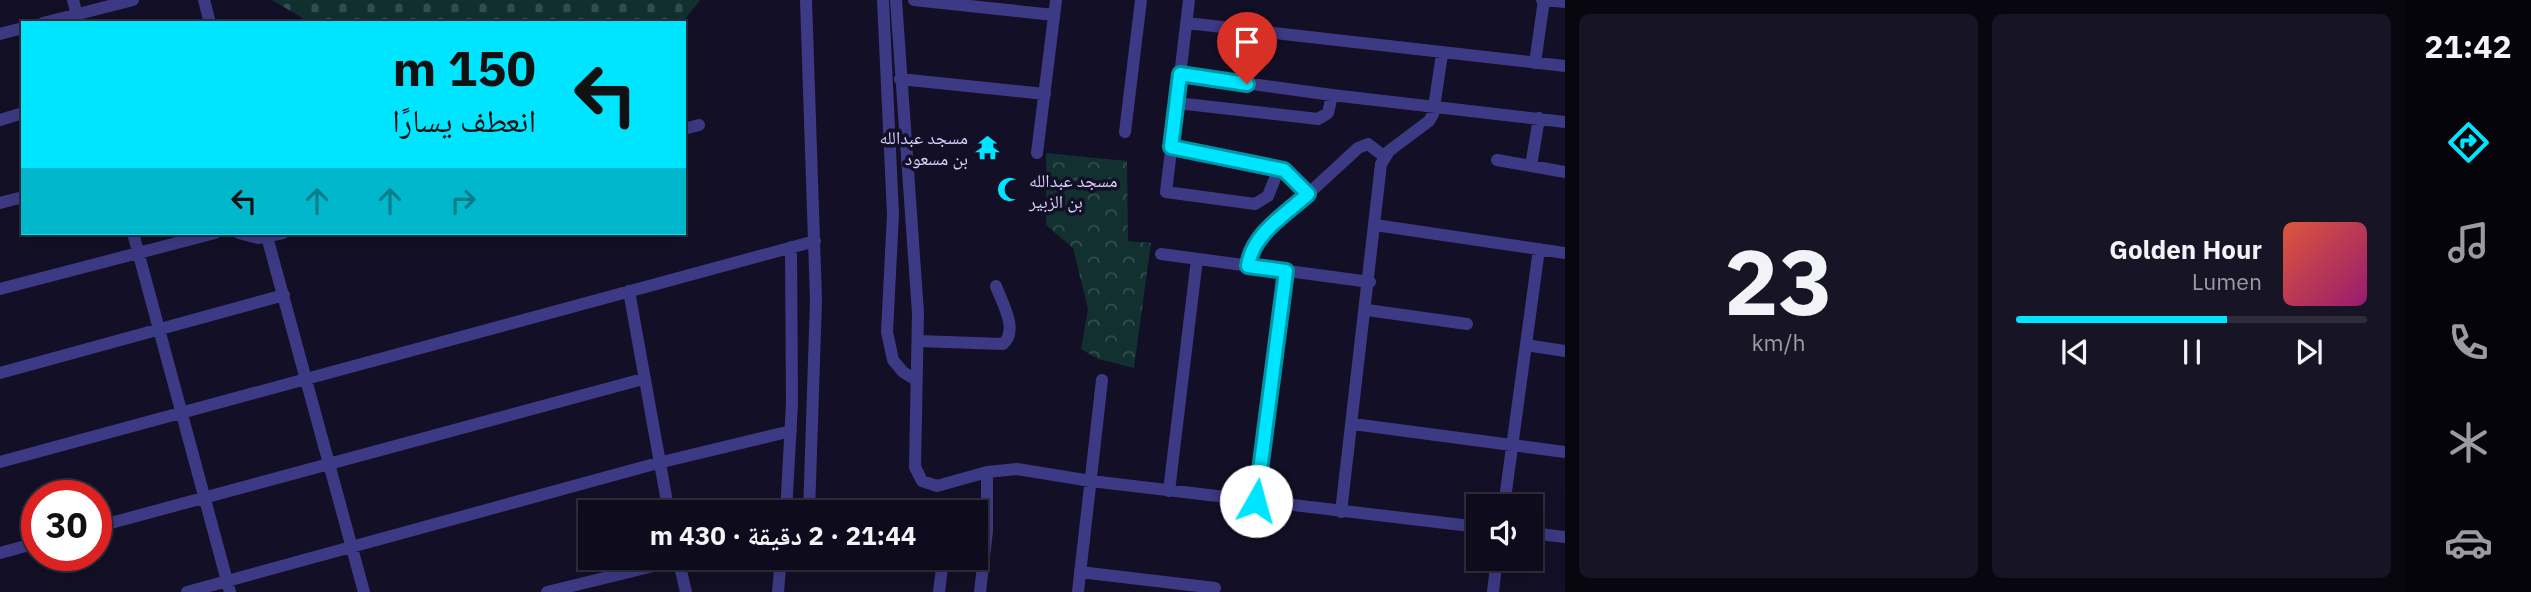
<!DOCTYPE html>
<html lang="ar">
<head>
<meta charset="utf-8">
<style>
	body { margin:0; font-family:"IBM Plex Sans","Noto Naskh Arabic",sans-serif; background:#171425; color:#f1f3f6; direction:rtl; height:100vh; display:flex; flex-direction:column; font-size:26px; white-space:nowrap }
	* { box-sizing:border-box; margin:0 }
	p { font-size:23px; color:#9b9ba3 }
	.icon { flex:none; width:38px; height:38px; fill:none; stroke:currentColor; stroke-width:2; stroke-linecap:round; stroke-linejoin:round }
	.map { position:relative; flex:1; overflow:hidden; direction:ltr }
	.drawer { display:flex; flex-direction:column; gap:14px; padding:14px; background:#08060f; width:840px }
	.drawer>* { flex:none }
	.banner { position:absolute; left:21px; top:21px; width:665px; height:214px; border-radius:0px; box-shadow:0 7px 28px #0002,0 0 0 2px #2e2b3b; direction:rtl; background:#00e5ff; color:#111; overflow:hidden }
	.buttons { position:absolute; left:1466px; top:494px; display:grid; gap:14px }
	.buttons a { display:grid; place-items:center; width:77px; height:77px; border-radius:0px; background:#0e0b1c; box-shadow:0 7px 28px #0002,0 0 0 2px #2e2b3b; font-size:35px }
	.speed { position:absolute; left:21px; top:480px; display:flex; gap:14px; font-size:35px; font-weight:700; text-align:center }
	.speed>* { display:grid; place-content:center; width:91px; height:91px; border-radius:50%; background:#0e0b1c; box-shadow:0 7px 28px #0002,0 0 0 2px #2e2b3b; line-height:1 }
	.speed .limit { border:10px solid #d22; background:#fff; color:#111 }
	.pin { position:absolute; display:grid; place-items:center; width:60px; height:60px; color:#fff; margin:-72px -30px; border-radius:50% 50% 50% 0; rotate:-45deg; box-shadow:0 0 7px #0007 }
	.pin .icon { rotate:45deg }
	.me { position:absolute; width:77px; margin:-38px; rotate:7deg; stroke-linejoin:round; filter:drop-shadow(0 0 5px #0008) }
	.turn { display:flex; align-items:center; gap:24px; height:147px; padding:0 35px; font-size:32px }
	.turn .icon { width:91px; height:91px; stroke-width:2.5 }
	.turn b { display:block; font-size:49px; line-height:60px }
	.lanes { display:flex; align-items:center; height:66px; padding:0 35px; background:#0003; justify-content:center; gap:35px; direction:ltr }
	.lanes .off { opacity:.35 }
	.drawer .card { flex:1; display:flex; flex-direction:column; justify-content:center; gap:10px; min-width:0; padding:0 24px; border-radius:10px; background:#171425 }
	.drawer .dial { align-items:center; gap:0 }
	.dial b { font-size:91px; line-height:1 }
	.song { display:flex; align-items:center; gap:21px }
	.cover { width:84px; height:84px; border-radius:10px; background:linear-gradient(135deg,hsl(10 70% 55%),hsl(320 70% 35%)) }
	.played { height:7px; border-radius:4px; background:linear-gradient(90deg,#00e5ff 60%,#2e2b3b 60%) }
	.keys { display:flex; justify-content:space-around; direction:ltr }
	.drawer .tiles { flex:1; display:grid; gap:14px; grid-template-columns:repeat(2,1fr) }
	.trip { position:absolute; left:578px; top:500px; width:410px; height:70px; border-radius:0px; background:#0e0b1c; box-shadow:0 7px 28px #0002,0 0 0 2px #2e2b3b; font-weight:700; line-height:70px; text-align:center; direction:rtl }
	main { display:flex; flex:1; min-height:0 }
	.dock { display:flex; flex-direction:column; width:126px; justify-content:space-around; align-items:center; background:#06040b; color:#9b9ba3 }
	.dock .icon { width:49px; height:49px }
	.dock .active { color:#00e5ff }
	.dock b { font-size:32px; color:#f1f3f6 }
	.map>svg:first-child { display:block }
	.cemetery { fill:url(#cemetery-stones) }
	.park { fill:url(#park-crowns) }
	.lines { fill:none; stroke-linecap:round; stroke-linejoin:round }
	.minor { stroke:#3d3a85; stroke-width:12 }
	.route-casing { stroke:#0095a6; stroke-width:18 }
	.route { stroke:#00e5ff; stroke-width:12 }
	.labels { text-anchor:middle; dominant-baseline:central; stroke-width:7; stroke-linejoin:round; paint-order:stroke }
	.poi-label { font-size:18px; fill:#d9d4ff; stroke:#130f26; text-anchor:end }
</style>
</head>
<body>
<main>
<nav class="dock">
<b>21:42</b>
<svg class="icon active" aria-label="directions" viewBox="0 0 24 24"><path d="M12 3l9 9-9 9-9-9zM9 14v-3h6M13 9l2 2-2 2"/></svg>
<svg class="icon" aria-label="music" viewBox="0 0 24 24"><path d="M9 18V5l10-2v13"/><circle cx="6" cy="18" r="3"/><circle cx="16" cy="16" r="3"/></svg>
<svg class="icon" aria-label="phone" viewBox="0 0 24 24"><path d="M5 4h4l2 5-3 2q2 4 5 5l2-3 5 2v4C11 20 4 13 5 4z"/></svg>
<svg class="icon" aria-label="climate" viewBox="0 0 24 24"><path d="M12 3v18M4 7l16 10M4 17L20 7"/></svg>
<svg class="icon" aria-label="car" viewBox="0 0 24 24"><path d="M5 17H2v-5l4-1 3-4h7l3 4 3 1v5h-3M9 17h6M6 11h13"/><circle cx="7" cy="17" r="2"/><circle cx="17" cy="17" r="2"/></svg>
</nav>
<section class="drawer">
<div class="tiles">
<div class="card">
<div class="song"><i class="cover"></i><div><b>Golden Hour</b><p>Lumen</p></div></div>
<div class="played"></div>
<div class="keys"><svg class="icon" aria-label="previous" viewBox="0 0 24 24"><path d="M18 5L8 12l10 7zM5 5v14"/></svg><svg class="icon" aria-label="pause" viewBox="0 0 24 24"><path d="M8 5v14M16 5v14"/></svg><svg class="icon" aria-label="next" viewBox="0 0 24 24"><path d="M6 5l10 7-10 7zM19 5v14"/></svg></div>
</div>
<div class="card dial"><b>23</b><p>km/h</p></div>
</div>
</section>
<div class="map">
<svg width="1565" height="592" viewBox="0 0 1565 592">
	<defs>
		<pattern id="cemetery-stones" width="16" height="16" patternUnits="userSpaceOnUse" patternTransform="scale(1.75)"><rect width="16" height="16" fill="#12302f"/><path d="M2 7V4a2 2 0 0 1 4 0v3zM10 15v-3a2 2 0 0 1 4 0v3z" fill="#344d4e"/></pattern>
		<pattern id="park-crowns" width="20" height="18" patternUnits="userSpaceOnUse" patternTransform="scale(1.75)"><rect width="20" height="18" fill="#12302f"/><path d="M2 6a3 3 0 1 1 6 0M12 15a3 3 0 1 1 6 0" fill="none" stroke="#344d4e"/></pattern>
	</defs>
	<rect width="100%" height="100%" fill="#130f26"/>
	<path class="cemetery" d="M 272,0 L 700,0 L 682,23 L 311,23 Z"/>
	<path class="park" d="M 1046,153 L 1127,161 L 1128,241 L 1151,243 L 1134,368 L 1098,359 L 1081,349 L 1088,309 L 1073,248 L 1046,225 Z"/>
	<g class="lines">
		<path class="minor" d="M 73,0 L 79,23
			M 204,0 L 210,23
			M 806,0 L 816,300 L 809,513
			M 883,0 L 893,214 L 887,332 L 893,360 L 903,372 L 916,380
			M 896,0 L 918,313 L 915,467 L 922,481 L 937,486 L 987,472 L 1017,469 L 1091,481 L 1479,527
			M 914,0 L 1054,15
			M 1189,0 L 1166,192 L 1255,204 L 1268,196 L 1279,168
			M 1542,0 L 1565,2
			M 43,23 L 133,0
			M 1187,23 L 1565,66
			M 0,34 L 23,28
			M 1535,63 L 1544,0
			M 1180,74 L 1332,95 L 1565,122
			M 900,79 L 1045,94
			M 1247,84 L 1254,31
			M 1177,103 L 1318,119 L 1328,113 L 1332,95
			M 0,120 L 23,113
			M 684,129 L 699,125
			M 1125,132 L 1141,0
			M 1171,147 L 1284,170 L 1308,193
			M 1037,153 L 1056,0
			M 1497,160 L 1531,166 L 1539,118
			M 1531,166 L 1565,172
			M 0,203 L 23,197
			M 1375,225 L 1565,253
			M 133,233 L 230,592
			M 239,233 L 258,238 L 283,233
			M 266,233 L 364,592
			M 1161,254 L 1370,282
			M 1248,266 L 1255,243 L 1358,148 L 1368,144 L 1385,157
			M 0,289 L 215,233
			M 629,291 L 669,513
			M 1367,310 L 1467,324
			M 918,341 L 1003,344 C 1019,330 1002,303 996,286
			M 1526,345 L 1565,351
			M 0,373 L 284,295
			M 1353,424 L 1565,452
			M 0,462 L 815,241
			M 1169,491 L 1197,259
			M 1256,501 L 1286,271
			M 1504,506 L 1539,249
			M 1341,512 L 1381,164 L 1389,151 L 1429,121 L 1433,114 L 1442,54
			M 786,513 L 792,403 L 791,247
			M 96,527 L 643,379
			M 1531,533 L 1565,537
			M 0,553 L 37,543
			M 678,558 L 686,592
			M 939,558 L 942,568 L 939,592
			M 1080,572 L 1215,588
			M 187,592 L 658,463 L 791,431
			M 547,592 L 678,560
			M 778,592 L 781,558
			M 980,592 L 987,531 L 987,472
			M 1078,592 L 1102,380
			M 1493,592 L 1497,558"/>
	</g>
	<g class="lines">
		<defs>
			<path id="route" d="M 1247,84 L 1180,74 L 1171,147 L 1284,170 L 1308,194 C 1286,214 1252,234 1248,266 L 1286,271 L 1256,501"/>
		</defs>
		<use href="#route" class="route-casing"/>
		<use href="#route" class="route"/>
	</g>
	<defs>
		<symbol id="temple-bare" viewBox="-9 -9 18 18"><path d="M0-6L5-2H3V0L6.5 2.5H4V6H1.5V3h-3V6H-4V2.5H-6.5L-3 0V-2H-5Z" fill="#00e5ff" stroke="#130f26" stroke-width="2.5" paint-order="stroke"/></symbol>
		<symbol id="mosque-bare" viewBox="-9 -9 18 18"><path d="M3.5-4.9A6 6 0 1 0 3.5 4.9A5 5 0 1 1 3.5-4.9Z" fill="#00e5ff" stroke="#130f26" stroke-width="2.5" paint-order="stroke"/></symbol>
	</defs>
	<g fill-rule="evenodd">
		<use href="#temple-bare" x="970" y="130" width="35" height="35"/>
		<use href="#mosque-bare" x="992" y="172" width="35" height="35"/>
	</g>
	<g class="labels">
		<g class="poi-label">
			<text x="968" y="137">مسجد عبدالله<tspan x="968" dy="21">بن مسعود</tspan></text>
			<text x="1029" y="180" text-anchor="start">مسجد عبدالله<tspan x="1029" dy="21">بن الزبير</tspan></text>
		</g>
	</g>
</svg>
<div class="buttons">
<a><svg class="icon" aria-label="sound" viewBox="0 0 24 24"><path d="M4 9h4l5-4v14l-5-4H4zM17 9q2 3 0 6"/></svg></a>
</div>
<div class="speed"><div class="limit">30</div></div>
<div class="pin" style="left:1247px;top:84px;background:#d93025"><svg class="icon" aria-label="arrive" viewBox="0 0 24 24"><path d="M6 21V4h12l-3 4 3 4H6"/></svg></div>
<svg class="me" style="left:1256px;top:501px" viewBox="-20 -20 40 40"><circle r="19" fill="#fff"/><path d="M0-13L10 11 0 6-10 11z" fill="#00e5ff"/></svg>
<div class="trip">21:44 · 2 دقيقة · 430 m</div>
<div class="banner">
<div class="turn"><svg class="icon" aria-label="left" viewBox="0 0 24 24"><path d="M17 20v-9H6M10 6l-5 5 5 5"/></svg><div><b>150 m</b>انعطف يسارًا</div></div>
<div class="lanes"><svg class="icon" aria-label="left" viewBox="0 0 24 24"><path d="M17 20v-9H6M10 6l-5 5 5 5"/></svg><svg class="icon off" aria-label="ahead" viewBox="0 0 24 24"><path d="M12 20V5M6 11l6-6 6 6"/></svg><svg class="icon off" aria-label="ahead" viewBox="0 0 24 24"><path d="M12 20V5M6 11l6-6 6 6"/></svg><svg class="icon off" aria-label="right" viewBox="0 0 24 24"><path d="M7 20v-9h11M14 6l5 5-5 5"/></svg></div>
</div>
</div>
</main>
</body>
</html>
